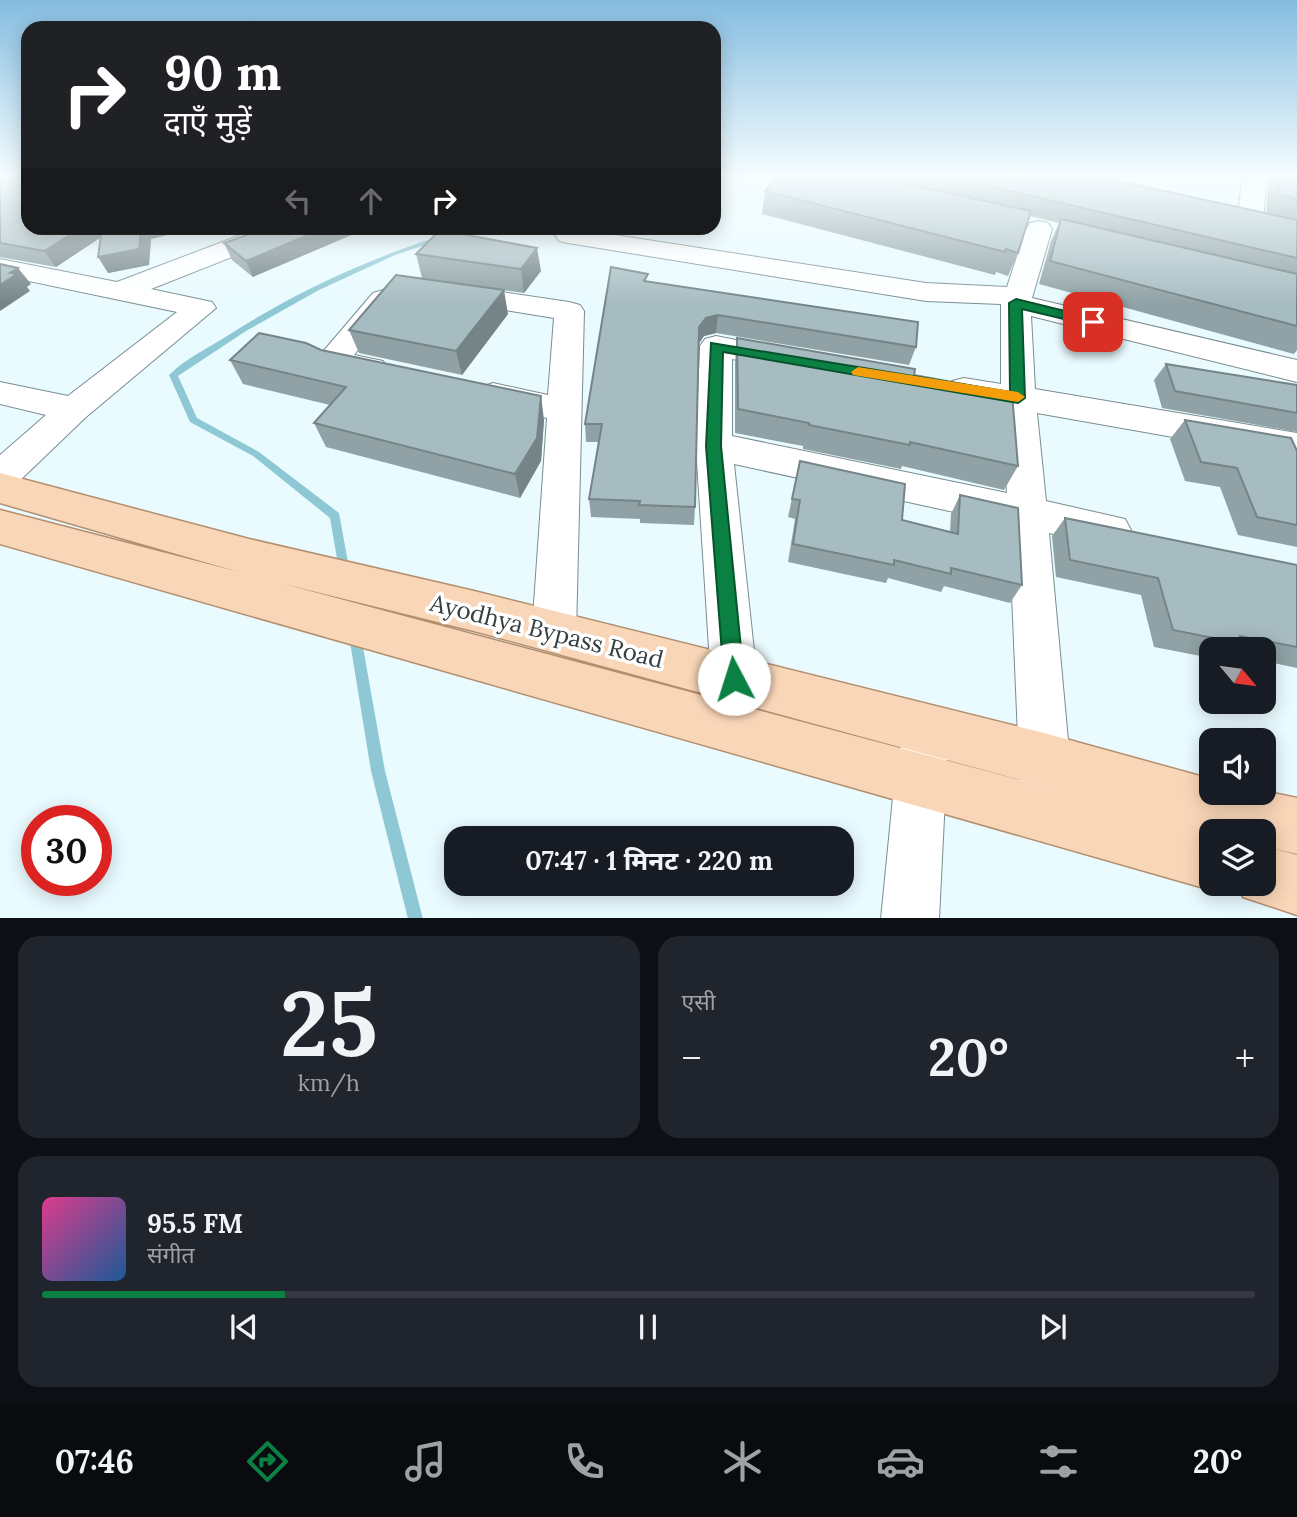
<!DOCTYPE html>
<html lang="hi">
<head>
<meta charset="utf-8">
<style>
	body { margin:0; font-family:Lora,"Noto Sans Devanagari",serif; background:#20242c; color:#f1f3f6; height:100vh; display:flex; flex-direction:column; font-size:26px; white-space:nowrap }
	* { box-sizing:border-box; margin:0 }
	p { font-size:23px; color:#9ea1a6 }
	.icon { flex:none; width:38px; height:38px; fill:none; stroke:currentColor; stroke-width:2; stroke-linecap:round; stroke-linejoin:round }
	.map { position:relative; height:918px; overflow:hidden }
	.drawer { display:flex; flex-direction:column; gap:18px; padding:18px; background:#0d0f14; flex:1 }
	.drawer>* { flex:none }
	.hud { position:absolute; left:21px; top:21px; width:700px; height:214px; border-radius:21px; box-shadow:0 4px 18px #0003; background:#202124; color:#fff; overflow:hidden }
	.needle { width:46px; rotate:119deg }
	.fabs { position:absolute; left:1199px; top:637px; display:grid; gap:14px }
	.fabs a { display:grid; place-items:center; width:77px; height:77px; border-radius:14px; background:#171b24; box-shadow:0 4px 18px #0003; font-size:35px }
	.speed { position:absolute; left:21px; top:805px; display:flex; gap:14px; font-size:35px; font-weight:700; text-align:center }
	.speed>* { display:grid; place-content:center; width:91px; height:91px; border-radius:50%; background:#171b24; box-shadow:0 4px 18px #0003; line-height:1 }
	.speed .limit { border:10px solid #d22; background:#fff; color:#111 }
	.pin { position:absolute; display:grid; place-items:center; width:60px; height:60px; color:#fff; margin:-30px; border-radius:14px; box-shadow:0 4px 10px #0006 }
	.me { position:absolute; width:77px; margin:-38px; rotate:355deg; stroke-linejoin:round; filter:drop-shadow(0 0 5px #0008) }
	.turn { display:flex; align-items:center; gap:24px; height:147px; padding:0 28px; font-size:32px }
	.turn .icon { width:91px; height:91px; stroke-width:2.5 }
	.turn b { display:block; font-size:49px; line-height:60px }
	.lanes { display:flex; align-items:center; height:66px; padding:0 28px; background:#0003; justify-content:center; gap:35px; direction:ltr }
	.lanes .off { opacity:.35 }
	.big { font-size:52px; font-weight:700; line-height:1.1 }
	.drawer .tile { flex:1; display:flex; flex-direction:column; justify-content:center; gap:10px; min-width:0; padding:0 24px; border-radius:21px; background:#20242c }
	.drawer .dial { align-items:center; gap:0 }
	.dial b { font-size:91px; line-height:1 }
	.song { display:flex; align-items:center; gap:21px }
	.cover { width:84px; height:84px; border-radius:10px; background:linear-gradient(135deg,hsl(330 70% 55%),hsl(210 70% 35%)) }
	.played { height:7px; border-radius:4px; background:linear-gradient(90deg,#0b8043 20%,#363941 20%) }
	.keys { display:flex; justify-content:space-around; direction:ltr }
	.heat { display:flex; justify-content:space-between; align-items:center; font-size:38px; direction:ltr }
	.drawer .tiles { flex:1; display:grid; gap:18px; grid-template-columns:1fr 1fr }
	.tile:last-child { grid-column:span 2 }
	.trip { position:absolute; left:444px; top:826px; width:410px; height:70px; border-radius:21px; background:#171b24; box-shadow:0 4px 18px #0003; font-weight:700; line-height:70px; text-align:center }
	.tabs { display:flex; height:112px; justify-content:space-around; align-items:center; background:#090b0e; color:#9ea1a6 }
	.tabs .icon { width:49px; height:49px }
	.tabs .selected { color:#0b8043 }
	.tabs b { font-size:32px; color:#f1f3f6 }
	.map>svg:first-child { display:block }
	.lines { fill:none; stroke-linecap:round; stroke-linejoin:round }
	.stream { fill:#8fc8d5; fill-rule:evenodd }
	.street-casing { stroke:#798d92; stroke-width:2 }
	.primary-casing { stroke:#b38f6f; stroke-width:3 }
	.street { fill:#fff; fill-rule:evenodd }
	.primary { fill:#fad6b8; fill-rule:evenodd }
	.wall { fill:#90a2a6 }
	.shaded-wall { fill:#758487 }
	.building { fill:#a7bcc1; stroke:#758487; stroke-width:2 }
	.route { fill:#0b8043; stroke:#07532c; stroke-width:2 }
	.slow { fill:#f59e0b }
	.labels { text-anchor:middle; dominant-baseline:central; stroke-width:7; stroke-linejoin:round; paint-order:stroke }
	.near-street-label { font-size:24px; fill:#353e40; stroke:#fff }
</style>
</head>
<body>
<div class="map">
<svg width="1297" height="919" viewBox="0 0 1297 919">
	<rect width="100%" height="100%" fill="#e9fbff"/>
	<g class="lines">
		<path class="stream" d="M 467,228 L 476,228 L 395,255 L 319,290 L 246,331 L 178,376 L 197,418 L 259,452 L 339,513 L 350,573 L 348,576 L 344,578 L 340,576 L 330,518 L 253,456 L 190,422 L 169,375 C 185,359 208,348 227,336 C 302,288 382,252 467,228 Z
			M 355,631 L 359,632 L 361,636 L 385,771 L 423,919 L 408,919 L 371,771 L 349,636 L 351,632 Z"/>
		<defs>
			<path id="street" d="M 1243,175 L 1267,175 L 1263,220 L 1259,225 L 1250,228 L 1241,225 L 1237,220 Z
				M 1039,221 L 1048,223 L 1052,229 L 1032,298 L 1297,360 L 1297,382 L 1031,316 L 1035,389 L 1297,433 L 1297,459 L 1037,413 L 1046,501 L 1125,519 L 1131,530 L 1125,541 L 1111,546 L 1049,533 L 1072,784 L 1064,802 L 1046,810 L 1028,802 L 1020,784 L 1009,524 L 734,464 L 757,679 L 751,695 L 734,701 L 717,695 L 711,679 L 696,446 L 700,346 L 705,339 L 716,336 L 786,350 L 797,353 L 802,360 L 797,367 L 786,370 L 732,359 L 732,436 L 1007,493 L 1002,407 L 952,397 L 947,389 L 952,381 L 964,378 L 1001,384 L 1001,304 L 926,301 L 568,243 L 559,241 L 555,235 L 559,229 L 570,228 L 926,283 L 1007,287 L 1026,229 L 1030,223 Z
				M 259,228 L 294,228 L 290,234 L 151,289 L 212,302 L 216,308 L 86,417 L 13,487 L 0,491 L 0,455 L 46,415 L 0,404 L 0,382 L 68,396 L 177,312 L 0,275 L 0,259 L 117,282 Z
				M 455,285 L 569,302 L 580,305 L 584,311 L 576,632 L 570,646 L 554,652 L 538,646 L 532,632 L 547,418 L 481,403 L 476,395 L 481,387 L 493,383 L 548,395 L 554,318 L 445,300 L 440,294 L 445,288 Z
				M 383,290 L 393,293 L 398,299 L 354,355 L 383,361 L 387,369 L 383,377 L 371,380 L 321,368 L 316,361 L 321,354 L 373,293 Z
				M 922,732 L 940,739 L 947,757 L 939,919 L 881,919 L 897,757 L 904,739 Z"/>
			<path id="primary" d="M 0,473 L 249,539 L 474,591 L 1044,733 L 1211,779 L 1211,793 L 1264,793 L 1264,791 L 1297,798 L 1297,854 L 1267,847 L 1297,855 L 1297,915 L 1243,897 L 1238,884 L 1264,884 L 1264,831 L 1211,831 L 1211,884 L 1226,884 L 1211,890 L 0,544 L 0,510 L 239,572 L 0,503 ZM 280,583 L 474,631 L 1050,788 Z"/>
		</defs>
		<use href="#street" class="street-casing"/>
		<use href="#primary" class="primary-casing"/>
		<use href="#street" class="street"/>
		<use href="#primary" class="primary"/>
	</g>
	<path class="wall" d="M 0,175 L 28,228 L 194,228 L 151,239 L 149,265 L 108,273 L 101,237 L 56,267 L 0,257 Z
		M 779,175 L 1091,175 L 1266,213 L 1269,175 L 1297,175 L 1297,350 L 1294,354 L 1039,284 L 1051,241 L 1059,223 L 1030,216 L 1018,253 L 1008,276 L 996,272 L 995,275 L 762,214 L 765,191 Z
		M 266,228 L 253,277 L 232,260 L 224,243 Z
		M 416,254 L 541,271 L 524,293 L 422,278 Z
		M 648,281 L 916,347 L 909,365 L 716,333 L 704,336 L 698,345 L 695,507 L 694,525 L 640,523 L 640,519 L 591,517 L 589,499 L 598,442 L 586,442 L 585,424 Z
		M 508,314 L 462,375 L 359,353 L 349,330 Z
		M 737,338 L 914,375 L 1018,466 L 1004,490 L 902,466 L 901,469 L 803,449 L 803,446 L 735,433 L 735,362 Z
		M 321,350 L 544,420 L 541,461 L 520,498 L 326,447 L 314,423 L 330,405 L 243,384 L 230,360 Z
		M 1166,364 L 1297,385 L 1297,432 L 1162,408 L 1154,380 Z
		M 1185,420 L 1297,451 L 1297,547 L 1238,535 L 1220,487 L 1185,481 L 1170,439 Z
		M 800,461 L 902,520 L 950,532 L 951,514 L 960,495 L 1022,585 L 1010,603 L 944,586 L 941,592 L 888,578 L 886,583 L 788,562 L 795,519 L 788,517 Z
		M 1065,518 L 1297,565 L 1297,668 L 1264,661 L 1264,649 L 1211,649 L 1211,658 L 1154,647 L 1141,595 L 1056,577 L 1052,536 Z"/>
	<path class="shaded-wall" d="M 81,228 L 115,228 L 56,267 L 44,251 Z
		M 141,228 L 194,228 L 151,239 L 149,265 L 108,273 L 98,257 Z
		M 325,228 L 368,228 L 253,277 L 246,261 Z
		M 537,248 L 541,271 L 524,293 L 521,269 Z
		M 18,268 L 31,284 L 27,287 L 30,291 L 0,311 L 0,285 L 10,273 Z
		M 504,290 L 508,314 L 462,375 L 456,351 Z
		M 718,315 L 716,333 L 704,336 L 697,346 L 699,327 L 706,318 Z
		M 541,396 L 544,420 L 541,461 L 520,498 L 515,474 Z"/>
	<path class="building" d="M 0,175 L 19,175 L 28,177 L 28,228 L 81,228 L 44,251 L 0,243 Z
		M 779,175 L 865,175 L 1031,211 L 1018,253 L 1006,249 L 1005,252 L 765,191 Z
		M 942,175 L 1091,175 L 1297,220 L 1297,258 Z
		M 1280,175 L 1297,175 L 1297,199 L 1279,195 Z
		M 1061,219 L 1297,274 L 1297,326 L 1050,261 Z
		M 102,228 L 141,228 L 139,249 L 98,257 Z
		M 266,228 L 325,228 L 246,261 L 224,243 Z
		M 440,230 L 537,248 L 521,269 L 416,254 Z
		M 0,264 L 18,268 L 10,273 L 17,274 L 0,285 Z
		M 611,267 L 648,274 L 644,281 L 918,322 L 916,347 L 718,315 L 706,318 L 699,327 L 695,507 L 639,505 L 640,501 L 589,499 L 602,424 L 585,424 Z
		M 396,275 L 504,290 L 456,351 L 349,330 Z
		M 259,333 L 306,343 L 321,350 L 541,396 L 537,438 L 515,474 L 314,423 L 346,387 L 230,360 Z
		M 737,338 L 915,369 L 914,375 L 1012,393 L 1018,466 L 910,442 L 910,445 L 809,425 L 809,423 L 738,409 Z
		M 1166,364 L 1297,385 L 1297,413 L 1175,391 Z
		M 1185,420 L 1291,438 L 1297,451 L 1297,525 L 1257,517 L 1237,468 L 1201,462 Z
		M 800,461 L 905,484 L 902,520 L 958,534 L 960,495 L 1018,508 L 1022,585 L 951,568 L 951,574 L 894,560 L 894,565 L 793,544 L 800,500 L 792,499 Z
		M 1065,518 L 1297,565 L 1297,647 L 1240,636 L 1243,644 L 1173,630 L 1158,578 L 1070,560 Z"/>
	<linearGradient id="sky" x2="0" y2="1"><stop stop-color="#84bce0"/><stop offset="0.58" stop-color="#f5fdff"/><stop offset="1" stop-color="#f5fdff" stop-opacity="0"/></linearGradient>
	<rect width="1297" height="304" fill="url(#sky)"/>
	<path class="route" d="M 1016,299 L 1097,319 L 1099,322 L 1093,326 L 1022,309 L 1025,398 L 1018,403 L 723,352 L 721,446 L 744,679 L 741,686 L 734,688 L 727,686 L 724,679 L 706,446 L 711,343 L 1010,392 L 1009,303 Z"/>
	<path class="slow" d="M 858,367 L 1018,392 L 1025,397 L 1018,402 L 853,375 L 851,372 Z"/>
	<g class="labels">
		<g class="near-street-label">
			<text transform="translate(547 631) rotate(14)">Ayodhya Bypass Road</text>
		</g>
	</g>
</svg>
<div class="fabs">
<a><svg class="needle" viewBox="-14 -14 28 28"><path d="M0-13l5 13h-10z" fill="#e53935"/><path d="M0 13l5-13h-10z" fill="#9ea1a6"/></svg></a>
<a><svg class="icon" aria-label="sound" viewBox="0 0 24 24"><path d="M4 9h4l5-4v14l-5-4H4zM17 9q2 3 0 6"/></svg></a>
<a><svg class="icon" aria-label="layers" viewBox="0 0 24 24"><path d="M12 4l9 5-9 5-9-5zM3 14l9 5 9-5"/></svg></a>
</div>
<div class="speed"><div class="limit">30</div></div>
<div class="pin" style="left:1093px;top:322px;background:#d93025"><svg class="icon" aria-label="arrive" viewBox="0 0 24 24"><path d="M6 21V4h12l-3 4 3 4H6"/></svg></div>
<svg class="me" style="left:734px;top:679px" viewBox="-20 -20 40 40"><circle r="19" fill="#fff"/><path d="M0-13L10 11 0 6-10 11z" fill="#0b8043"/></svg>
<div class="trip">07:47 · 1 मिनट · 220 m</div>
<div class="hud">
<div class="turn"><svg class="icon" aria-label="right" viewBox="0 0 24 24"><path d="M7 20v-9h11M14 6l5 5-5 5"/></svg><div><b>90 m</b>दाएँ मुड़ें</div></div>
<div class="lanes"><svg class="icon off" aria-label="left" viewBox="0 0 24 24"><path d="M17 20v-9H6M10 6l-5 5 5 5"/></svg><svg class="icon off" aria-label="ahead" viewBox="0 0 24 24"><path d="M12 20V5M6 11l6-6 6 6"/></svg><svg class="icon" aria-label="right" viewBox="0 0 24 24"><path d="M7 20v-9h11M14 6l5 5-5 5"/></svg></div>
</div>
</div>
<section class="drawer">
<div class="tiles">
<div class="tile dial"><b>25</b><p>km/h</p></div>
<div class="tile"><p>एसी</p>
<div class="heat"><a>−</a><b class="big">20°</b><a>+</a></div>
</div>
<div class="tile">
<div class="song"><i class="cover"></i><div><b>95.5 FM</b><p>संगीत</p></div></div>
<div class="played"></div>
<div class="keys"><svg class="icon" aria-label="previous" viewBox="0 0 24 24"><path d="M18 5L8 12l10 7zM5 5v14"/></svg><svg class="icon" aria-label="pause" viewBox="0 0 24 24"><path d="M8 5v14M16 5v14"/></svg><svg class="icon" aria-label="next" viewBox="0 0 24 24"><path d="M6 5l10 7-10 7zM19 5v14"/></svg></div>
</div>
</div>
</section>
<nav class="tabs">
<b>07:46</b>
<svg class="icon selected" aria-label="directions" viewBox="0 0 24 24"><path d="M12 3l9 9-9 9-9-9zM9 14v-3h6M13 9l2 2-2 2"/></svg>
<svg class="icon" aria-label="music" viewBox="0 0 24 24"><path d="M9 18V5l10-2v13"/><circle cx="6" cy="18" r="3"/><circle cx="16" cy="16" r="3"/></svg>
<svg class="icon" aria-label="phone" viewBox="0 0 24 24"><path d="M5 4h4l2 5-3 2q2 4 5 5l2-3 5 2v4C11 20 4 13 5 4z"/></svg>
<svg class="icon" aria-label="climate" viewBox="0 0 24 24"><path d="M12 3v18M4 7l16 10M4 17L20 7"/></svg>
<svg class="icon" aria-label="car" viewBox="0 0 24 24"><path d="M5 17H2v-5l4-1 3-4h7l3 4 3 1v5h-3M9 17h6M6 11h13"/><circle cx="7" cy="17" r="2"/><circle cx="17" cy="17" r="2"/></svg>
<svg class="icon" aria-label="filters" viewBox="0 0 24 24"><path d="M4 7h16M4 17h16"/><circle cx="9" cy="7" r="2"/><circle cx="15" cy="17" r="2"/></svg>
<b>20°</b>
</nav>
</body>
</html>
